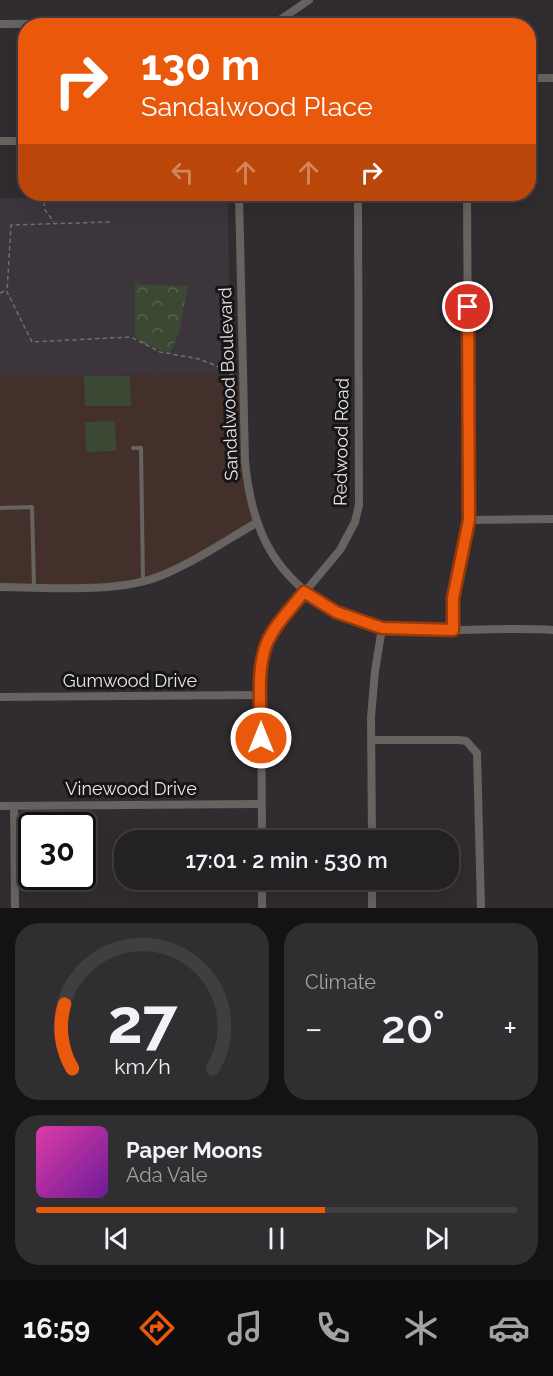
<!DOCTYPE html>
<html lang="en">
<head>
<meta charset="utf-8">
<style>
	body { margin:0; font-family:Raleway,sans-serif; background:#302e31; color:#f1f3f6; height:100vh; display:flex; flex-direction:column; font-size:22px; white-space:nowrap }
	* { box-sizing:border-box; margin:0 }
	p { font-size:20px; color:#a3a3a6 }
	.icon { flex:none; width:33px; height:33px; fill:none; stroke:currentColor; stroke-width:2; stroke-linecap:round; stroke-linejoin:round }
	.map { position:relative; height:908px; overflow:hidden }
	.drawer { display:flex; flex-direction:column; gap:15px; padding:15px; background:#141214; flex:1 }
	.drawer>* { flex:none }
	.guide { position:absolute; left:18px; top:18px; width:518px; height:183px; border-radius:24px; box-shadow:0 6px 24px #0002,0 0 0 2px #413e41; background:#ea580c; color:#fff; overflow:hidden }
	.speed { position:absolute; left:18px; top:812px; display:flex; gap:12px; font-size:30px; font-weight:700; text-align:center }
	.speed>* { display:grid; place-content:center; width:78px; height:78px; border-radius:50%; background:#242124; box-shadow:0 6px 24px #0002,0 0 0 2px #413e41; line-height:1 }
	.speed .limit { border:3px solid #111; border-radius:9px; background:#fff; color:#111 }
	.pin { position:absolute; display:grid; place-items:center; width:51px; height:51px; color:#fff; margin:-26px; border:3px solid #fff; border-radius:50%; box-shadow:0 2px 6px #0007 }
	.me { position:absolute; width:66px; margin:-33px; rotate:0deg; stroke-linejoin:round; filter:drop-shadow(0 0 4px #0008) }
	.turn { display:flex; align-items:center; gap:21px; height:126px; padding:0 24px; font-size:27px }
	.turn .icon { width:78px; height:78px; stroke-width:2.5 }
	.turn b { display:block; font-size:42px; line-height:51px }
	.lanes { display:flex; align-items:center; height:57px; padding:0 24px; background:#0003; justify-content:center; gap:30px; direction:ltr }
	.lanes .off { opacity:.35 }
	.big { font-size:45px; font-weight:600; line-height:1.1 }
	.drawer .tile { flex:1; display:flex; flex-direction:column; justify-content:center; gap:9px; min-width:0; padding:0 21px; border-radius:24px; background:#302e31 }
	.drawer .dial { align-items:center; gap:0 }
	.dial svg { height:156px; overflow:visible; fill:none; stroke:#413e41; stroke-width:7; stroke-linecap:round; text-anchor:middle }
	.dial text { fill:#f1f3f6; stroke:none }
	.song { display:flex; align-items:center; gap:18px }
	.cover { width:72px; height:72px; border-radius:9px; background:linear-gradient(135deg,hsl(320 70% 55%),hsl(280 70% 35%)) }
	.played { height:6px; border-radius:3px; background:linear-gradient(90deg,#ea580c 60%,#413e41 60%) }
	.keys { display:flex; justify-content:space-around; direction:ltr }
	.heat { display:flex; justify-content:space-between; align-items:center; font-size:33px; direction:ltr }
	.drawer .tiles { flex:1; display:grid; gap:15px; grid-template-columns:1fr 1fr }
	.tile:last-child { grid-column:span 2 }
	.trip { position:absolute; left:114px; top:830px; width:345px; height:60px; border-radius:24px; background:#242124; box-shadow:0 6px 24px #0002,0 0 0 2px #413e41; font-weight:600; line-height:60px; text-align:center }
	.tabs { display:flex; height:96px; justify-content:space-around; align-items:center; background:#0e0d0e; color:#a3a3a6 }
	.tabs .icon { width:42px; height:42px }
	.tabs .current { color:#ea580c }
	.tabs b { font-size:27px; color:#f1f3f6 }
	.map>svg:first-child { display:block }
	.commercial { fill:#43302a }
	.built { fill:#3c353c }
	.grass { fill:#3b4833 }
	.park { fill:url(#park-crowns) }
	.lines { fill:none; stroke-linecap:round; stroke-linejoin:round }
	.path { stroke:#706d70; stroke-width:1.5; stroke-dasharray:4.5 3; stroke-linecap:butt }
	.service { stroke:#666361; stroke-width:4 }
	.minor { stroke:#666361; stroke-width:8 }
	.route-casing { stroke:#983908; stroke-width:15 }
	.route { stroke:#ea580c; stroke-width:10 }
	.labels { text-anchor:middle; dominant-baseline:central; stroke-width:6; stroke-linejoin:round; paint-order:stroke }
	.street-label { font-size:18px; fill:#e8e5e8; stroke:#171517 }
</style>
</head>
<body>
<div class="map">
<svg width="553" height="908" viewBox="0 0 553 908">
	<defs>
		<pattern id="park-crowns" width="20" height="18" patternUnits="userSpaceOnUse" patternTransform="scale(1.5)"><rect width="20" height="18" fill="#3b4833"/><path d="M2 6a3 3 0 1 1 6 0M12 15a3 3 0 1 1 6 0" fill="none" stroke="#576251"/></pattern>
	</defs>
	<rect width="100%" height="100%" fill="#302c30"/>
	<path class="commercial" d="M 230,374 L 243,375 L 244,469 L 256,522 L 147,583 L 0,588 L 0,377 Z"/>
	<path class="built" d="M 228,195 L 230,374 L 0,377 L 0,198 Z"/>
	<path class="grass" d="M 84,376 L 130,376 L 131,406 L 85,406 Z
		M 115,421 L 116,451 L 86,452 L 85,422 Z"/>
	<path class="park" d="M 135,284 L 188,286 L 179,332 L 170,354 L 140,342 L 135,334 Z"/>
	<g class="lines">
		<path class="path" d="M 43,194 L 45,210 L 54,222
			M 110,222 L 11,225 L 7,292 L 32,342 L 131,337 L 160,352 L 199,359 L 219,367 L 230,374 L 236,374
			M 0,293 L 7,290"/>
		<path class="service" d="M 133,448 L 141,448 L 143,581
			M 0,508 L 32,507 L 34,587"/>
		<path class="minor" d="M 0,24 L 162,23 L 180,26
			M 271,26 L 309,0
			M 528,78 L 553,78
			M 0,141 L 26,141
			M 239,194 L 245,461 C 251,524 270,571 325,605 C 342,616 364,627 384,629 C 440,634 497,626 553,630
			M 469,520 L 553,519
			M 0,587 C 48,587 115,594 160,576 C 193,563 225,541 256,523
			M 453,630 L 453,598 L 469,520 L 467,194
			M 0,697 L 261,695
			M 371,740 L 459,740 L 466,741 L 477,753 L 481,908
			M 0,806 L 261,804
			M 14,806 L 15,908
			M 262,840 L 261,669 L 266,645 L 278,624 L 340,550 L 355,522 L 359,505 L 358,194
			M 372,840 L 371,717 L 375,671 L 382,628
			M 262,879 L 262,908
			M 372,879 L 372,908"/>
	</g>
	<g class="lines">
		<defs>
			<path id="route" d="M 261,738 C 261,709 256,673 266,645 C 274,625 291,609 304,592 L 336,612 L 382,628 L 453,630 L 453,598 L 469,520 L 468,307"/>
		</defs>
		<use href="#route" class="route-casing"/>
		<use href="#route" class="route"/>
	</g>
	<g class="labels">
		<g class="street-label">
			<text transform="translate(228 384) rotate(-92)">Sandalwood Boulevard</text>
			<text transform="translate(341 442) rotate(-89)">Redwood Road</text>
			<text x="130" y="680">Gumwood Drive</text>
			<text x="131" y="788">Vinewood Drive</text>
		</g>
	</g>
</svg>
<div class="speed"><div class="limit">30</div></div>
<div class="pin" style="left:468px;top:307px;background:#d93025"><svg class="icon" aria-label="arrive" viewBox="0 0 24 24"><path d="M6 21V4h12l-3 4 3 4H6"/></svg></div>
<svg class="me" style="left:261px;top:738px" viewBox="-20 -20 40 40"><circle r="17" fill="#ea580c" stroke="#fff" stroke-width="3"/><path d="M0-11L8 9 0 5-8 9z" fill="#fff"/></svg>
<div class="trip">17:01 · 2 min · 530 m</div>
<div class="guide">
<div class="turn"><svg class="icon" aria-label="right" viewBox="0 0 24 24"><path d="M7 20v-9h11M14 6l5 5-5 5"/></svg><div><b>130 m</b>Sandalwood Place</div></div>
<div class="lanes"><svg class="icon off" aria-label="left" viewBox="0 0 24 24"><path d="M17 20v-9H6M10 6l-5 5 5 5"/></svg><svg class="icon off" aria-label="ahead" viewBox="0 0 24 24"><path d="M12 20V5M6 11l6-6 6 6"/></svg><svg class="icon off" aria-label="ahead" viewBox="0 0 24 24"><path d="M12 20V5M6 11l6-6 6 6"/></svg><svg class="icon" aria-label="right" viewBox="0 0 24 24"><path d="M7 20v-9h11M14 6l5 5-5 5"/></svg></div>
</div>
</div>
<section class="drawer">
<div class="tiles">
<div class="tile dial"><svg viewBox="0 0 100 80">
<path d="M14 69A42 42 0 1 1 86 69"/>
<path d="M14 69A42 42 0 0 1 10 36" stroke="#ea580c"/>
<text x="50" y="56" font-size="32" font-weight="700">27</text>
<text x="50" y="72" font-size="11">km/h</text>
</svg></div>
<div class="tile"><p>Climate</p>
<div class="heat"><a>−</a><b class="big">20°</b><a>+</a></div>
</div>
<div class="tile">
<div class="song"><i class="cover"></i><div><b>Paper Moons</b><p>Ada Vale</p></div></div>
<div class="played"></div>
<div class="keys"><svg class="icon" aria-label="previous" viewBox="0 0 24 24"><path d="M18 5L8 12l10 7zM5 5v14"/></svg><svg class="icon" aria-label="pause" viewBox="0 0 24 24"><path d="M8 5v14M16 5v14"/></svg><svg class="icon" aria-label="next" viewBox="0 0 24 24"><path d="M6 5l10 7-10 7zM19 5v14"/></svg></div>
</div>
</div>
</section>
<nav class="tabs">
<b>16:59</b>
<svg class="icon current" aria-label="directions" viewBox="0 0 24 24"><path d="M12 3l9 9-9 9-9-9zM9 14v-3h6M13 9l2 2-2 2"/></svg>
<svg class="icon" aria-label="music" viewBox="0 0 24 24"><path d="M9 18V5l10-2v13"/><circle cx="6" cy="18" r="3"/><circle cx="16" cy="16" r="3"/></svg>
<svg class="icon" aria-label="phone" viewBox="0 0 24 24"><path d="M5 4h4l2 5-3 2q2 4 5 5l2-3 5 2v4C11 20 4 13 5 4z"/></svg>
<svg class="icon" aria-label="climate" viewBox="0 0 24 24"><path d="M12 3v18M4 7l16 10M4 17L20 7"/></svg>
<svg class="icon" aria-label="car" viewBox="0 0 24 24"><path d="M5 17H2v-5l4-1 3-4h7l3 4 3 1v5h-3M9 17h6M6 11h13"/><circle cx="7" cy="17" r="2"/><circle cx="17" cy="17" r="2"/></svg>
</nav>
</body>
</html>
